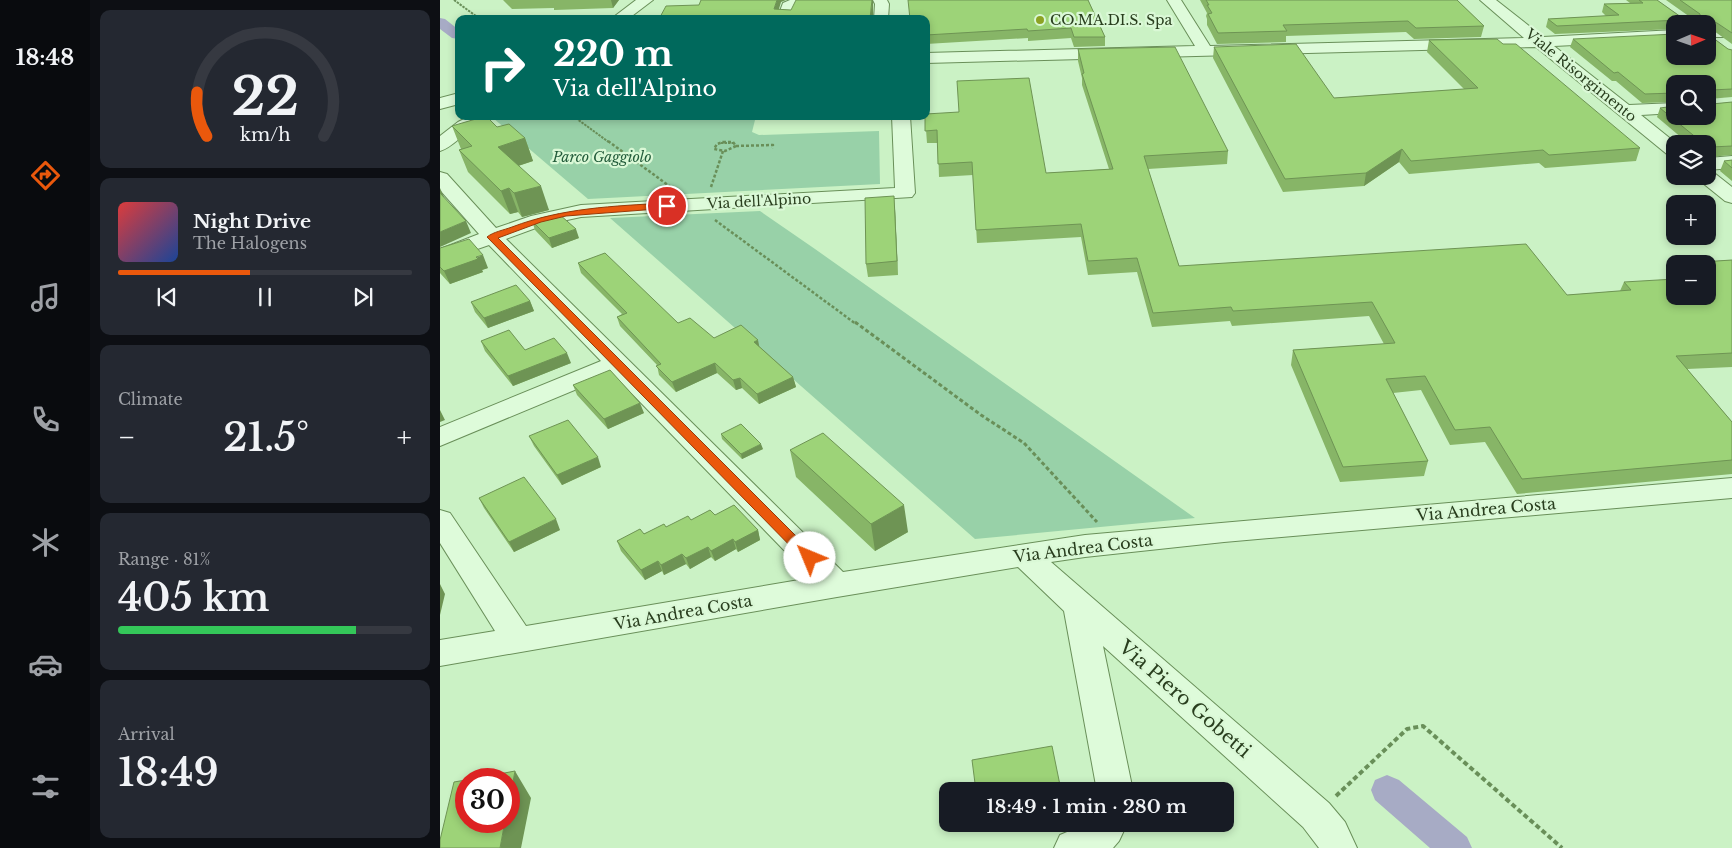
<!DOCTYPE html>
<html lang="en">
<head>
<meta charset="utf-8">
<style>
	body { margin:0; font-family:"Libre Baskerville",serif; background:#242831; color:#f1f3f6; height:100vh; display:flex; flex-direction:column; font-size:19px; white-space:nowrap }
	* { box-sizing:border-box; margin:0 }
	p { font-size:16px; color:#9ea1a6 }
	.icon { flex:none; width:28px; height:28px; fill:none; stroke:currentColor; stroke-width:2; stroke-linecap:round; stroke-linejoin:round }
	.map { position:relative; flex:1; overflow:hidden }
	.side { display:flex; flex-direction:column; gap:10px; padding:10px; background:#0d0f14; width:350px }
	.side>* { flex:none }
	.top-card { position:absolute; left:15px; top:15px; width:475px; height:105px; border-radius:10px; box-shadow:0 2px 8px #0003; background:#00695c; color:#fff; overflow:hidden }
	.needle { width:32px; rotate:88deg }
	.buttons { position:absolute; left:1226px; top:15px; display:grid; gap:10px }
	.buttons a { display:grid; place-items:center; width:50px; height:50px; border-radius:10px; background:#171b24; box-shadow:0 2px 8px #0003; font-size:25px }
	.speed { position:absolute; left:15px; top:768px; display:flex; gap:10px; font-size:25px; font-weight:700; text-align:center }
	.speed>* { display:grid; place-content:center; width:65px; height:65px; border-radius:50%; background:#171b24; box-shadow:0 2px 8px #0003; line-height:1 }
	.speed .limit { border:8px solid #d22; background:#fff; color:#111 }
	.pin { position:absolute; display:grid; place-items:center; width:42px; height:42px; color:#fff; margin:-21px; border:2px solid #fff; border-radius:50%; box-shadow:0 1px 5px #0007 }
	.me { position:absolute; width:55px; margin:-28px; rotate:315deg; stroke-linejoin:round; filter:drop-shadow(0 0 4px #0008) }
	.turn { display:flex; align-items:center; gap:18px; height:105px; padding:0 15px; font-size:22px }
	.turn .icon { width:65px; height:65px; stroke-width:2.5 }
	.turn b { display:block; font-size:35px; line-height:42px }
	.big { font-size:38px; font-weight:600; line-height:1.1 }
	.side .tile { flex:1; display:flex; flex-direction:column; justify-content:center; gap:8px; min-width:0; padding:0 18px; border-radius:10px; background:#242831 }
	.side .dial { align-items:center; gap:0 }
	.dial svg { height:130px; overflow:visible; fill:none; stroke:#363941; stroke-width:7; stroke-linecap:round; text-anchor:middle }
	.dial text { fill:#f1f3f6; stroke:none }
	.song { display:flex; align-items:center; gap:15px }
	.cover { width:60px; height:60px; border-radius:8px; background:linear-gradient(135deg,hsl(0 70% 55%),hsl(220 70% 35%)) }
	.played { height:5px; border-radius:2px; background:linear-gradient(90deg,#ea580c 45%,#363941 45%) }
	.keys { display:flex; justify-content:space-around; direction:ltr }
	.heat { display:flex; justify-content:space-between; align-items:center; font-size:28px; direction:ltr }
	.charge { height:8px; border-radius:4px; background:linear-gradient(90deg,#34c759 81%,#363941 0) }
	.trip { position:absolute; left:499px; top:782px; width:295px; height:50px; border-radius:10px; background:#171b24; box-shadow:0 2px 8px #0003; font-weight:600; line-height:50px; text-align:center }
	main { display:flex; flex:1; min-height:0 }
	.tab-bar { display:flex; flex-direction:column; width:90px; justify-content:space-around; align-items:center; background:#090b0e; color:#9ea1a6 }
	.tab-bar .icon { width:35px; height:35px }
	.tab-bar .selected { color:#ea580c }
	.tab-bar b { font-size:22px; color:#f1f3f6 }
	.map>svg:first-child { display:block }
	.green { fill:#98d1a8 }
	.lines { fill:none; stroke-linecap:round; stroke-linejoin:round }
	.canal { fill:#a7abc5; fill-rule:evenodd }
	.minor-casing { stroke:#698f59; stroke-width:2 }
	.path-far3 { stroke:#698f59; stroke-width:2; stroke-dasharray:2.5 1; stroke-linecap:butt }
	.path-far2 { stroke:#698f59; stroke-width:2.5; stroke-dasharray:3 2; stroke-linecap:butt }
	.path-far1 { stroke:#698f59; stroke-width:3; stroke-dasharray:4 2.5; stroke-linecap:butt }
	.path { stroke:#698f59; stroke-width:4; stroke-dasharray:5 3; stroke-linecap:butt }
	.minor { fill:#defbda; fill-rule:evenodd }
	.wall { fill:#87b567 }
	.shaded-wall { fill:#6e9454 }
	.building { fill:#9dd378; stroke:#6e9454 }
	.route { fill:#ea580c; stroke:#983908 }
	.poi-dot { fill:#8da324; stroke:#daf8d6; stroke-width:2 }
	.labels { text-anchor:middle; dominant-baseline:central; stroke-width:4.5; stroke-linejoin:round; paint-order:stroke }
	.far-poi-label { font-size:14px; fill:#293e1e; stroke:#daf8d6; text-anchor:start }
	.far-street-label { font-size:14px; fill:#293e1e; stroke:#daf8d6 }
	.far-park-label { font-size:14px; font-style:italic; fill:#235c3b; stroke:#daf8d6 }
	.street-label { font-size:16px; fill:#293e1e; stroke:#daf8d6 }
	.near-street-label { font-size:19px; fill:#293e1e; stroke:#daf8d6 }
</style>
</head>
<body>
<main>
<nav class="tab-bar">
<b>18:48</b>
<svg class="icon selected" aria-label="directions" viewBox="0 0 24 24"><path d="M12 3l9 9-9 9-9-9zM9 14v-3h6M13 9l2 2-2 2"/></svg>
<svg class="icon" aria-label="music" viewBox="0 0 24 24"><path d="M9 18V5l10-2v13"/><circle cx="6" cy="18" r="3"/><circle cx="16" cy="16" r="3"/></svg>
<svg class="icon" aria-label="phone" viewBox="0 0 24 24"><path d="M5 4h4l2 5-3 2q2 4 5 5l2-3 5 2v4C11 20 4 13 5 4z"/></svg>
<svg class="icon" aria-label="climate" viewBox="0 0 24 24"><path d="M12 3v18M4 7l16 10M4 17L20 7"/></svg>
<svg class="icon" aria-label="car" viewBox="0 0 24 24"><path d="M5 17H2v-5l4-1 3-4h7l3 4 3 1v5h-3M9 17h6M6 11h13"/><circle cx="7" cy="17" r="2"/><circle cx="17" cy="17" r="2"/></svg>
<svg class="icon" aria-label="filters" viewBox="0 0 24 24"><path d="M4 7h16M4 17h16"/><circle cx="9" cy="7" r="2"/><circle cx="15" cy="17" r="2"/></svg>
</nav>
<section class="side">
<div class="tile dial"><svg viewBox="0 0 100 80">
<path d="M14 69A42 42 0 1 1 86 69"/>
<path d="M14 69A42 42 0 0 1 8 42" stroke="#ea580c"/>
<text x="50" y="56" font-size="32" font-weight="700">22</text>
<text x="50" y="72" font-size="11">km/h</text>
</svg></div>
<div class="tile">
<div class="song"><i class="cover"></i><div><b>Night Drive</b><p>The Halogens</p></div></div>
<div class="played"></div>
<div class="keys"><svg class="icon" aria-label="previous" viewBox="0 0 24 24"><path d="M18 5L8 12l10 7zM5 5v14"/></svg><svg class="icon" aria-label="pause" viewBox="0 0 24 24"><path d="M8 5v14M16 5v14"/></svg><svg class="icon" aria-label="next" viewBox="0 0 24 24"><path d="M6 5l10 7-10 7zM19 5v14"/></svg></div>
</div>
<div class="tile"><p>Climate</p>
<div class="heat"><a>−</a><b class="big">21.5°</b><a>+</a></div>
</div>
<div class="tile"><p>Range · 81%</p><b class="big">405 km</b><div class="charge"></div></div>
<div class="tile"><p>Arrival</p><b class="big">18:49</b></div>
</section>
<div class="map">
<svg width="1292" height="848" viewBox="0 0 1292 848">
	<rect width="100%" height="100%" fill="#cbf2c5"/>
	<path class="green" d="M 64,116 L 316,116 L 312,132 L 319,135 L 439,131 L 440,184 L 148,199 L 53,118 Z
		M 320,211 L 375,249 L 755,518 L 535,539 L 170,218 Z"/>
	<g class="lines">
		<path class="canal" d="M 0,18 L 5,19 L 19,30 L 19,39 L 12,38 L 0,29 Z
			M 947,775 L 959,780 L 1027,837 L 1032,848 L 990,848 L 935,800 L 931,790 L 935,780 Z"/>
		<defs>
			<path id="minor" d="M 196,0 L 213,0 L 188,19 L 171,19 Z
				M 350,0 L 414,0 L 412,3 L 407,4 L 358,7 L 355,8 L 352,19 L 337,19 L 343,3 Z
				M 433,0 L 447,0 L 449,4 L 448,19 L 434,19 L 435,4 Z
				M 727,0 L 741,0 L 770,46 L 1084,38 L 1040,0 L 1056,0 L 1103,37 L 1235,30 L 1235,40 L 1114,46 L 1189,105 L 1235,103 L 1235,113 L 1201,115 L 1237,144 L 1235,144 L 1235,157 L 1228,155 L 1096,47 L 486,63 L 486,53 L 755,46 Z
				M 1292,27 L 1292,37 L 1268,37 L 1268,29 Z
				M 19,93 L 19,104 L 0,109 L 0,98 Z
				M 30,116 L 53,116 C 48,123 39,125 33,129 C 21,135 13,147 0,151 L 0,136 L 18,122 Z
				M 452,116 L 470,116 L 475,193 L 472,197 L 141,217 L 104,225 L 66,239 L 403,572 L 645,535 L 1292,478 L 1292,498 L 784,542 L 645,557 L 611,562 L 889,803 L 905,822 L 917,848 L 879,848 L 863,827 L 663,646 L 693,791 L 657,791 L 624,611 L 578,567 L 397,597 L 0,666 L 0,640 L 55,631 L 0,543 L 0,510 L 10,513 L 86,626 L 371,578 L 173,374 L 0,446 L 0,427 L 161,361 L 49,245 L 0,262 L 0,249 L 39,234 L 0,190 L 0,172 L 7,174 L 56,228 L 91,216 L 141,205 L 455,188 Z
				M 1292,156 L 1292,168 L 1268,170 L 1268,158 Z
				M 1268,171 L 1273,172 L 1292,187 L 1292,203 L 1285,201 L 1259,180 L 1257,176 L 1268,176 Z
				M 646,824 L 687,824 L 679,841 L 673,848 L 614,848 L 620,835 Z"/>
		</defs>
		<use href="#minor" class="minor-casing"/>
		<path class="path-far3" d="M 14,0 L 40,19
			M 133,116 L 170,143
			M 281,143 L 294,143"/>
		<path class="path-far2" d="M 168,141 L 232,188
			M 283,142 L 293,142 L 296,146 L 285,151 L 274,149 L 277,144 Z
			M 296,146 L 333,145 L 332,148
			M 271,187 L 283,151
			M 275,220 L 416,324"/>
		<path class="path-far1" d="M 415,322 L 541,415 L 584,443 L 657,522"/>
		<path class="path" d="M 896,796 L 967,729 L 983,726 L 1122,848"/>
		<use href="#minor" class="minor"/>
	</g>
	<path class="wall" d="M 63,0 L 179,0 L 173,8 L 114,10 L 114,8 L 72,9 Z
		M 648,0 L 665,37 L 665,46 L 634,47 L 631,38 L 588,41 L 588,38 L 486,44 L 486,19 Z
		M 760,0 L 1017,0 L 1044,26 L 1041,37 L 974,39 L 966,32 L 846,36 L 846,42 L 777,44 L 767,25 L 767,19 L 766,16 L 767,13 Z
		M 1186,0 L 1217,0 L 1241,17 L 1250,17 L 1226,0 L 1292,0 L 1292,44 L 1274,31 L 1269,30 L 1269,35 L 1288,49 L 1292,50 L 1292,97 L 1269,99 L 1269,102 L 1272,104 L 1292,102 L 1292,155 L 1268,157 L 1268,144 L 1249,144 L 1217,117 L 1220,108 L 1268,116 L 1235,84 L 1235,102 L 1202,103 L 1176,81 L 1172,81 L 1130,47 L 1133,39 L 1235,56 L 1268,24 L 1235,24 L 1235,29 L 1115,34 L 1106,27 L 1108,19 L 1166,16 L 1162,12 L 1164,4 L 1190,3 Z
		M 989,40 L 1063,44 L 1200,148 L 1196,161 L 1105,168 L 1099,163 L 969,174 L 959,162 L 924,186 L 843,192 L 773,58 L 774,47 L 894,98 L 1024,89 L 987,52 Z
		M 638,49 L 788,151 L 787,164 L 708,169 L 739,266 L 1127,295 L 1180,291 L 1184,282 L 1268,296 L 1268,264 L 1260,264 L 1261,262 L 1292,260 L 1292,367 L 1247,369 L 1292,422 L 1292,474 L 1077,494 L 1045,442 L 1010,445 L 981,390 L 953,393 L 988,461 L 984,476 L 900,482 L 851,365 L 853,350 L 944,344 L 929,316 L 792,326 L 790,321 L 712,327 L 697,272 L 648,275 L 641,237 L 537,243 L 533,175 L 499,177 L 498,143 L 487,143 L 485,116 L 606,173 L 669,169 L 642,85 L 642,78 L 638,61 Z
		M 12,126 L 57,127 L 85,138 L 93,161 L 78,166 L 109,210 L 82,217 L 78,212 L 70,214 L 28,172 L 19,150 L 21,149 Z
		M 1292,160 L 1292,181 L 1280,171 L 1284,161 Z
		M 455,209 L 458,275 L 428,277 L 426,264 Z
		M 92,221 L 139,238 L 112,248 L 95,230 Z
		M 0,248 L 48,268 L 42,270 L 43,272 L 10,284 L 0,273 Z
		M 138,263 L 238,323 L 274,338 L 320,347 L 353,377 L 356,387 L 319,404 L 302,388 L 296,390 L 277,373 L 236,392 L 219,375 L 217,365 L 180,326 L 177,317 L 182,314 L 141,273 Z
		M 90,301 L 94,311 L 48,328 L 35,312 L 31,302 Z
		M 41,341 L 85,350 L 131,363 L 73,386 L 45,351 Z
		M 133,385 L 204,413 L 168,429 L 137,395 Z
		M 281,434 L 323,449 L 302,459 L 282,439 Z
		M 89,436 L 161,467 L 122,485 L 94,446 Z
		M 350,450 L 468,532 L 435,551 L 356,477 Z
		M 39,498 L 120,530 L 74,552 L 44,508 Z
		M 275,515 L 318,530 L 320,540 L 298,552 L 296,549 L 275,561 L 271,557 L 250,569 L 246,564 L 224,575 L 222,571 L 205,580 L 181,551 L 177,541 L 251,520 Z"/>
	<path class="shaded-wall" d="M 171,0 L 179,0 L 173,8 Z
		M 337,0 L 346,0 L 341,2 L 336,19 L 334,9 Z
		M 432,0 L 433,0 L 433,19 L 430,19 Z
		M 85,138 L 93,161 L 66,170 L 58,147 Z
		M 962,149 L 959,162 L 924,186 L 926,173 Z
		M 101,186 L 109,210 L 82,217 L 74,193 Z
		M 0,188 L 4,197 L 0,198 Z
		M 69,188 L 78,212 L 70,214 L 61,191 Z
		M 454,196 L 455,209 L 458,275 L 457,261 Z
		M 26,221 L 31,233 L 0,247 L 0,232 Z
		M 136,229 L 139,238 L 112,248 L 109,238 Z
		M 43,255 L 48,268 L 42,270 L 43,272 L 10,284 L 4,271 Z
		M 90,301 L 94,311 L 48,328 L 44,318 Z
		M 318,340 L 320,350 L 314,342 Z
		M 127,353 L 131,363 L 73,386 L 68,376 Z
		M 275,363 L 277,373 L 236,392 L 232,382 Z
		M 353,377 L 356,387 L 319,404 L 317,394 Z
		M 300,378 L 302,388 L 296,390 L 293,380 Z
		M 200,403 L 204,413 L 168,429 L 164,419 Z
		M 0,410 L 5,420 L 0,422 Z
		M 321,444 L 323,449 L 302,459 L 301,454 Z
		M 158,457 L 161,467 L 122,485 L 117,475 Z
		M 464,505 L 468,532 L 435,551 L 431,524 Z
		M 116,519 L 120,530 L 74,552 L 69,542 Z
		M 318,530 L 320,540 L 298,552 L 295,542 Z
		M 293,539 L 296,549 L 275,561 L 271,551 Z
		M 268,547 L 271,557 L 250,569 L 246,558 Z
		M 242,554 L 246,564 L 224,575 L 221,565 Z
		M 218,561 L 222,571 L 205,580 L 201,570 Z
		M 0,584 L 5,594 L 0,615 Z
		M 75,771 L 91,798 L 81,848 L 60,848 L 65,821 L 69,821 L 69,803 Z"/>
	<path class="building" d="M 261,0 L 337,0 L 334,9 L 351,10 L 356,0 L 432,0 L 431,9 L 430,19 L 219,19 L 226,6 L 259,5 Z
		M 468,0 L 648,0 L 665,37 L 634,37 L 631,28 L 588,31 L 587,29 L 486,35 L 486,19 L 470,19 Z
		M 766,0 L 1017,0 L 1044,26 L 976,28 L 968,21 L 843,25 L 847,31 L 778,33 L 768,14 L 772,13 L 767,5 L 769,5 Z
		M 1199,0 L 1217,0 L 1241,17 L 1260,17 L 1260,14 L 1240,0 L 1292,0 L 1292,33 L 1277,23 L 1270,21 L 1269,35 L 1288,49 L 1292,50 L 1292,89 L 1271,90 L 1269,92 L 1269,102 L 1272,104 L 1292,102 L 1292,146 L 1271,147 L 1270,149 L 1268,147 L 1268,144 L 1264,144 L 1220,108 L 1235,106 L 1235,116 L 1268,116 L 1268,84 L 1235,84 L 1235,93 L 1205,94 L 1178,72 L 1174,73 L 1133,39 L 1235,34 L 1235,56 L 1268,56 L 1268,24 L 1239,24 L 1239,20 L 1117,26 L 1108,19 L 1179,15 L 1164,4 L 1203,3 Z
		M 1057,39 L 1063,44 L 1076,44 L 1200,148 L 1109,155 L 1103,150 L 971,161 L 962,149 L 926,173 L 845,179 L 774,47 L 856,44 L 894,98 L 1038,88 L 989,40 Z
		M 735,47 L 788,151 L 704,156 L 739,266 L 1086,244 L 1127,295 L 1191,290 L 1184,282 L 1235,279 L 1235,296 L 1268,296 L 1268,276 L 1276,276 L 1268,268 L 1268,264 L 1263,264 L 1261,262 L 1292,260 L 1292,353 L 1236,356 L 1292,422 L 1292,460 L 1082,479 L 1050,427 L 1015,430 L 985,376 L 946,379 L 988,461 L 903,467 L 853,350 L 955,343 L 932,302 L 793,311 L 791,307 L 713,313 L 697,258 L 648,261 L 641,224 L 536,230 L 532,162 L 498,164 L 497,130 L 485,131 L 485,116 L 486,116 L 486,114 L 519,112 L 517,81 L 589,78 L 606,173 L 673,169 L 642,74 L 644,73 L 638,49 Z
		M 46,116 L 57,127 L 69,124 L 85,138 L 58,147 L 101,186 L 74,193 L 69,188 L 61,191 L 19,150 L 32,146 L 12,126 Z
		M 1292,160 L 1292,168 L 1284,161 Z
		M 0,193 L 26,221 L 0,232 Z
		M 454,196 L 457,261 L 426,264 L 425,198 Z
		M 119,214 L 136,229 L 109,238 L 92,221 L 101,218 Z
		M 29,239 L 43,255 L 36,257 L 38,259 L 4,271 L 0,267 L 0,248 Z
		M 165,253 L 238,323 L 250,318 L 274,338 L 301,325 L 318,340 L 314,342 L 353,377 L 317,394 L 300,378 L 293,380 L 275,363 L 232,382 L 216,366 L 221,364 L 177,317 L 187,313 L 138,263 Z
		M 76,285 L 90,301 L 44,318 L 31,302 Z
		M 69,330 L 85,350 L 114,338 L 127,353 L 68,376 L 41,341 Z
		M 170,370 L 200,403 L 164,419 L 133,385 Z
		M 128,420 L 158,457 L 117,475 L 89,436 Z
		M 301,424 L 321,444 L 301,454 L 281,434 Z
		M 383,433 L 464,505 L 431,524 L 350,450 Z
		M 84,477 L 116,519 L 69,542 L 39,498 Z
		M 294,505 L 318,530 L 295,542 L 293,539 L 271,551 L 268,547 L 246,558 L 242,554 L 221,565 L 218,561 L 201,570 L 177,541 L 200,529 L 204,534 L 224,524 L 226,527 L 248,516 L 251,520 L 270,510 L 275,515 Z
		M 612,746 L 621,790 L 615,791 L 536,791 L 532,760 Z
		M 75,771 L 69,803 L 69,779 L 33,779 Z
		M 26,780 L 26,821 L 65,821 L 60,848 L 0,848 L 0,840 L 14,782 Z"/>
	<path class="route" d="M 227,203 L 231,206 L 230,208 L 126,216 L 101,222 L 58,238 L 375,555 L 377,558 L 375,562 L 366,562 L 47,237 C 53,232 64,230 72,227 C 122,208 173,206 227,203 Z"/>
	<circle class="poi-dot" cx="600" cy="20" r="5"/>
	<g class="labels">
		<g class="far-poi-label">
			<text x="610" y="20">CO.MA.DI.S. Spa</text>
		</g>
		<g class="far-street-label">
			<text transform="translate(1141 75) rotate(39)">Viale Risorgimento</text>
			<text transform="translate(319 201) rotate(-3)">Via dell'Alpino</text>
		</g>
		<g class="far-park-label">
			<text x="162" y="157">Parco Gaggiolo</text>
		</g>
		<g class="street-label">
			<text transform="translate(1046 509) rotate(-5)">Via Andrea Costa</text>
			<text transform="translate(643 548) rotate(-7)">Via Andrea Costa</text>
			<text transform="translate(243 612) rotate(-10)">Via Andrea Costa</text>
		</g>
		<g class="near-street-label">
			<text transform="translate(745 699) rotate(41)">Via Piero Gobetti</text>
		</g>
	</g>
</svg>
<div class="buttons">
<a><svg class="needle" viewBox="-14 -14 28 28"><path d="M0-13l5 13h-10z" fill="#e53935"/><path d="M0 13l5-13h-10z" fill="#9ea1a6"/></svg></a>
<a><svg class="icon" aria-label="search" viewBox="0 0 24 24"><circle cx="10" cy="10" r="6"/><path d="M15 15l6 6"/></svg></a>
<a><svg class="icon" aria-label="layers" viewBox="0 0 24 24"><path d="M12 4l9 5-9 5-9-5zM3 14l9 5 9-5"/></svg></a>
<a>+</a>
<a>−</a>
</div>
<div class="speed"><div class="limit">30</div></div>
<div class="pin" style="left:227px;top:206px;background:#d93025"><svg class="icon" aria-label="arrive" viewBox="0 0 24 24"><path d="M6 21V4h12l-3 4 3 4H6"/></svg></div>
<svg class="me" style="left:370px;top:558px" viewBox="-20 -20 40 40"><circle r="19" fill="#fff"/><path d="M0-13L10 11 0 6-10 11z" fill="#ea580c"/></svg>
<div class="trip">18:49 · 1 min · 280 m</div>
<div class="top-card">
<div class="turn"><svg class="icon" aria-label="right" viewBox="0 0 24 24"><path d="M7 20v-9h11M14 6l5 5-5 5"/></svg><div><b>220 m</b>Via dell'Alpino</div></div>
</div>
</div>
</main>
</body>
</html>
